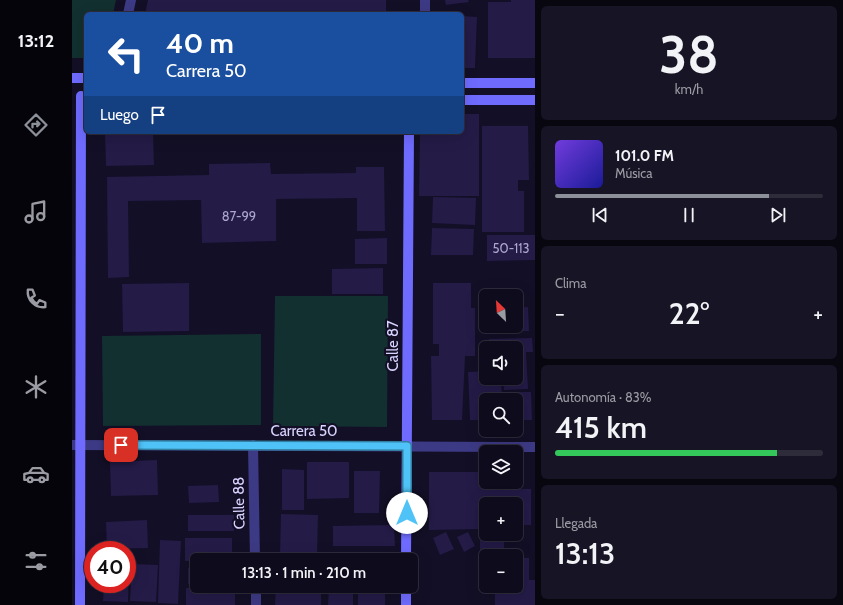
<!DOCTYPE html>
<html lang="es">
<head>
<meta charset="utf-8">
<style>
	body { margin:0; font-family:Cabin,sans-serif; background:#171425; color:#f1f3f6; height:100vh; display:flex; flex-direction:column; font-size:15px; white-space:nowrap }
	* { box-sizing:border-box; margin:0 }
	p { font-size:13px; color:#9b9ba3 }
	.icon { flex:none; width:22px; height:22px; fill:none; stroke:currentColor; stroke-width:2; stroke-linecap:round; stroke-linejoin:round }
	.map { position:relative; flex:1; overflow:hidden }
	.sheet { display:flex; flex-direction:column; gap:6px; padding:6px; background:#08060f; width:308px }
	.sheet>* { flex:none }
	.top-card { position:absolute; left:12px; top:12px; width:380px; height:122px; border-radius:6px; box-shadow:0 4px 16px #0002,0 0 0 1px #2e2b3b; background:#1a4fa0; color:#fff; overflow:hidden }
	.needle { width:26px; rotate:335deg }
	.fabs { position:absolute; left:407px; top:289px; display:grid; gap:8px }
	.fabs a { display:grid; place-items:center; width:44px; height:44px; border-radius:6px; background:#0e0b1c; box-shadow:0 4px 16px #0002,0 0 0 1px #2e2b3b; font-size:20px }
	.speed { position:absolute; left:12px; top:541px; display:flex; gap:8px; font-size:20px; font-weight:700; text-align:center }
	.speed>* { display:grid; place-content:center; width:52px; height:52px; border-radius:50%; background:#0e0b1c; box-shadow:0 4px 16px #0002,0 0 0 1px #2e2b3b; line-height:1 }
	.speed .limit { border:6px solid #d22; background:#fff; color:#111 }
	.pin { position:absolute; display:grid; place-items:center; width:34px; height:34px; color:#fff; margin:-17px; border-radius:8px; box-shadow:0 2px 6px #0006 }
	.me { position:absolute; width:44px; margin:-22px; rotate:0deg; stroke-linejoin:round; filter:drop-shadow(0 0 3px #0008) }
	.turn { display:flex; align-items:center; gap:14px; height:84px; padding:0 16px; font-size:18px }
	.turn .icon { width:52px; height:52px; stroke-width:2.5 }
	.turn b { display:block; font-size:28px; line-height:34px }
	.then { display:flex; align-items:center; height:38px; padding:0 16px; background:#0003; gap:8px; font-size:15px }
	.big { font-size:30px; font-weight:600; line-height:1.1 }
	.sheet .card { flex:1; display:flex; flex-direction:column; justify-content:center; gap:6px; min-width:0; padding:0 14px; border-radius:6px; background:#171425 }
	.sheet .dial { align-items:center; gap:0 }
	.dial b { font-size:52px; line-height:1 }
	.song { display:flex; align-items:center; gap:12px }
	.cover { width:48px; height:48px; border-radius:6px; background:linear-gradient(135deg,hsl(260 70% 55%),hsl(240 70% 35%)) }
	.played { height:4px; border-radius:2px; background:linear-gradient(90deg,#8c9099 80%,#2e2b3b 80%) }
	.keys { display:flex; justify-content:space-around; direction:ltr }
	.heat { display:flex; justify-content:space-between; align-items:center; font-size:22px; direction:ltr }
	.charge { height:6px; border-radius:3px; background:linear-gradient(90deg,#34c759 83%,#2e2b3b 0) }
	.trip { position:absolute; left:118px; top:553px; width:228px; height:40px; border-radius:6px; background:#0e0b1c; box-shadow:0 4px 16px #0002,0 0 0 1px #2e2b3b; font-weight:600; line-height:40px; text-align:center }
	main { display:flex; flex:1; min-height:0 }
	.tab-bar { display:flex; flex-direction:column; width:72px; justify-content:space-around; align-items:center; background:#06040b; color:#9b9ba3 }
	.tab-bar .icon { width:28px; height:28px }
	.tab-bar .current { color:#8c9099 }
	.tab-bar b { font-size:18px; color:#f1f3f6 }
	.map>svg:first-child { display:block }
	.green { fill:#12302f }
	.building { fill:#241b47 }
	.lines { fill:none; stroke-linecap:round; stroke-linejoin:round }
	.street { stroke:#3d3a85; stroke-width:10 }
	.secondary { stroke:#6f6bff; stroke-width:10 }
	.route-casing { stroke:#337fa1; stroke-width:10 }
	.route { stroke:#4fc3f7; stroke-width:7 }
	.labels { text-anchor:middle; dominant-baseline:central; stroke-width:4; stroke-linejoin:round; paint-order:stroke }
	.number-label { font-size:13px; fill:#aca6d1 }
	.street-label { font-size:15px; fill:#d9d4ff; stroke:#130f26 }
</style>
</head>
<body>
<main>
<nav class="tab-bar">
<b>13:12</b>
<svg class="icon current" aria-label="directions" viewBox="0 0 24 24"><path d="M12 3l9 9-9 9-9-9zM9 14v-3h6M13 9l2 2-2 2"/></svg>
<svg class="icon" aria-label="music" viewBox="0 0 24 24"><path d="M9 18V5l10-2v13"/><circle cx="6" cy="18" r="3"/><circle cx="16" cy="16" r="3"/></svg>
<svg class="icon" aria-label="phone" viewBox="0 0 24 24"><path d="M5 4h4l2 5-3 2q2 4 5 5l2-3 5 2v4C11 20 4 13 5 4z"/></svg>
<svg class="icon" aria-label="climate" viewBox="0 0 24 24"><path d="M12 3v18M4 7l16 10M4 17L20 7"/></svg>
<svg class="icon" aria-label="car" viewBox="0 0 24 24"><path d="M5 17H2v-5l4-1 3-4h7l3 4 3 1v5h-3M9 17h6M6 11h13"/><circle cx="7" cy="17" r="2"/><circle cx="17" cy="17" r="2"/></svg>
<svg class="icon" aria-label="filters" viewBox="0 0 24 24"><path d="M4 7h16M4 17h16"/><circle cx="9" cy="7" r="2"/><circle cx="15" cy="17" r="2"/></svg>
</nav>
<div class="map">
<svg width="463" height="605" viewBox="0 0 463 605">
	<rect width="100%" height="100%" fill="#130f26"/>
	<path class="green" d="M 0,0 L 44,0 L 41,14 L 14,14 L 14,58 L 0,58 Z
		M 203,296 L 316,296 L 315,427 L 201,426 Z
		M 189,334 L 189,425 L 31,426 L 30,336 Z"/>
	<path class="building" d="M 76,0 L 314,0 L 314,14 L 73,14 Z
		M 373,0 L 396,0 L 397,2 L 374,5 Z
		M 439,0 L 463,0 L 463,58 L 416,58 L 416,2 L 439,2 Z
		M 390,16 L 405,17 L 403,68 L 390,68 Z
		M 390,114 L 407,114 L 407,196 L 347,196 L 348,132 L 390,132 Z
		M 410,126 L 456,126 L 457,180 L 446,180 L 446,191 L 452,191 L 452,232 L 410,232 Z
		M 33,132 L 81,132 L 82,165 L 34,166 Z
		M 198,163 L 199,174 L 284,173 L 284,167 L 312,167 L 313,231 L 285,231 L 285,198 L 204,199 L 204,241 L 130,243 L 129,200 L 56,201 L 57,277 L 36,278 L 35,177 L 137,175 L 137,164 Z
		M 361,197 L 404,198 L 403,225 L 360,223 Z
		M 360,228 L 402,229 L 401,255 L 359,255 Z
		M 415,235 L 463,235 L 463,260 L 415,261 Z
		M 315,238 L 315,264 L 283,264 L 283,239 Z
		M 311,268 L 311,294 L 260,294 L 260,269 Z
		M 117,283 L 117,331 L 51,332 L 50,284 Z
		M 361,283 L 399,283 L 399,308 L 403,308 L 403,356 L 393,356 L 390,420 L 360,420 L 359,356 L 367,356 L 367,344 L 361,344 Z
		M 456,307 L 457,331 L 409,332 L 409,308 L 414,308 L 414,326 L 444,326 L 444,308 Z
		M 460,338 L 461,352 L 454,352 L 456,389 L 432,390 L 431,378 L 444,378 L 444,348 L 417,348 L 417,339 Z
		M 411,355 L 414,355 L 414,370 L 412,370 Z
		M 414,371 L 414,378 L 429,378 L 430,400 L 414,400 L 414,420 L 398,420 L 396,372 Z
		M 446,392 L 459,392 L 460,420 L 444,420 L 444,400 L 432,400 L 432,398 L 446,397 Z
		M 85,460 L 86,495 L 39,496 L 38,462 Z
		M 235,462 L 277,462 L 277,498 L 235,499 Z
		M 210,469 L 232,470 L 232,510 L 210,510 Z
		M 282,471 L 308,471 L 307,513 L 282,513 Z
		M 357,472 L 414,472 L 414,482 L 445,482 L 445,489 L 459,489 L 459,525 L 444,525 L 444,504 L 414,504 L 414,534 L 420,534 L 420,538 L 432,538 L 432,551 L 408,551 L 408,529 L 357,530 Z
		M 146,485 L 147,502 L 117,503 L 116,486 Z
		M 209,514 L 246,515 L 245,556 L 208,555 Z
		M 116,515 L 162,515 L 162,531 L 116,531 Z
		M 75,520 L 76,548 L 35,549 L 34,522 Z
		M 322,525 L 323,546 L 261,546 L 261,526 Z
		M 374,532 L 382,549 L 368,555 L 361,538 Z
		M 396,532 L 403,546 L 392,552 L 385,537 Z
		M 113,538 L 160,538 L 160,560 L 113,561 Z
		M 88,540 L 109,541 L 106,604 L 86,603 Z
		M 444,558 L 457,558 L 457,580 L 463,580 L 463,605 L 423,605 L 423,586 L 444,586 Z
		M 60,564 L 86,565 L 84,602 L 58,601 Z
		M 55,566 L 57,566 L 56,602 L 31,601 L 32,584 L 55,584 Z
		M 116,568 L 125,568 L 125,584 L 116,584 Z
		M 204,586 L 249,586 L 249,605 L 203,605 Z
		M 257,586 L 281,586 L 281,605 L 256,605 Z
		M 286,586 L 313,586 L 313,605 L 286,605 Z
		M 114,588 L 163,589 L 163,605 L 114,605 Z"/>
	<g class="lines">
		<path class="street" d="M 353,0 L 353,14
			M 56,14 L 59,0
			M 0,445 L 463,447
			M 181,445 L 183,560
			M 184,586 L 184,605"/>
		<path class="secondary" d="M 0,78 L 14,78
			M 390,83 L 463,83
			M 390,100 L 463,100
			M 334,560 L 337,132
			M 8,605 L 9,96
			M 334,605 L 334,586"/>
	</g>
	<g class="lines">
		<defs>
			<path id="route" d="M 49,445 L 335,446 L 335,513"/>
		</defs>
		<use href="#route" class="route-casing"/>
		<use href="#route" class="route"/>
	</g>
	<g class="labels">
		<g class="number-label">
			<text x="167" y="216">87-99</text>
			<text x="439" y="248">50-113</text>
		</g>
		<g class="street-label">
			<text transform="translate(321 346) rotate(-90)">Calle 87</text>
			<text x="232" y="431">Carrera 50</text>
			<text transform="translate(167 503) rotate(-91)">Calle 88</text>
		</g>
	</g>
</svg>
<div class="fabs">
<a><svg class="needle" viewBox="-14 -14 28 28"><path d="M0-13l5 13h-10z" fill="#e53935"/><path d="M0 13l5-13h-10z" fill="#9b9ba3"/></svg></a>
<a><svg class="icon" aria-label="sound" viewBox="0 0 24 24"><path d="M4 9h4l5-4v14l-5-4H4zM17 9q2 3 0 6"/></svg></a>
<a><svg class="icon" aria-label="search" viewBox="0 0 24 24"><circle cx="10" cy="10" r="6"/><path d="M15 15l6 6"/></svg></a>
<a><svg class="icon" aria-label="layers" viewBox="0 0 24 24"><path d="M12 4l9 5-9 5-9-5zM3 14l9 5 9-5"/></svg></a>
<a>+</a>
<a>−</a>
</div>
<div class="speed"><div class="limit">40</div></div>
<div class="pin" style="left:49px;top:445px;background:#d93025"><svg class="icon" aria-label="arrive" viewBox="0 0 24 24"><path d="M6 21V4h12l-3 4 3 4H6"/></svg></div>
<svg class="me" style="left:335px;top:513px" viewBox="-20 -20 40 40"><circle r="19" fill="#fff"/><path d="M0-13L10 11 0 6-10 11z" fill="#4fc3f7"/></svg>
<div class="trip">13:13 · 1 min · 210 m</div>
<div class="top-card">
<div class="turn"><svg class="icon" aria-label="left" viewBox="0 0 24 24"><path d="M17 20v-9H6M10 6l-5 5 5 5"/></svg><div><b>40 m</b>Carrera 50</div></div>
<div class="then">Luego<svg class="icon" aria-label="arrive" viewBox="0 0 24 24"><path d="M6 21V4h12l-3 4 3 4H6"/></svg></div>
</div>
</div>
<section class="sheet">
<div class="card dial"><b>38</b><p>km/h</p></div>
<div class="card">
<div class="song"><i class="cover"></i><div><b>101.0 FM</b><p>Música</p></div></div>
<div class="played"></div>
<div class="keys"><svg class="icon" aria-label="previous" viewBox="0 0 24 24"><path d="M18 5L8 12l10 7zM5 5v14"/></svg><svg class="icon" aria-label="pause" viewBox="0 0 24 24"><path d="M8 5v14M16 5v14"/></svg><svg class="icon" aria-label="next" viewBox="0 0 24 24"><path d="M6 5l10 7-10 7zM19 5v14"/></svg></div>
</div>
<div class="card"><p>Clima</p>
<div class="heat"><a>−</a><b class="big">22°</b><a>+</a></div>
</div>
<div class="card"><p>Autonomía · 83%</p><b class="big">415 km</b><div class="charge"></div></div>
<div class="card"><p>Llegada</p><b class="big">13:13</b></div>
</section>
</main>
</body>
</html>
